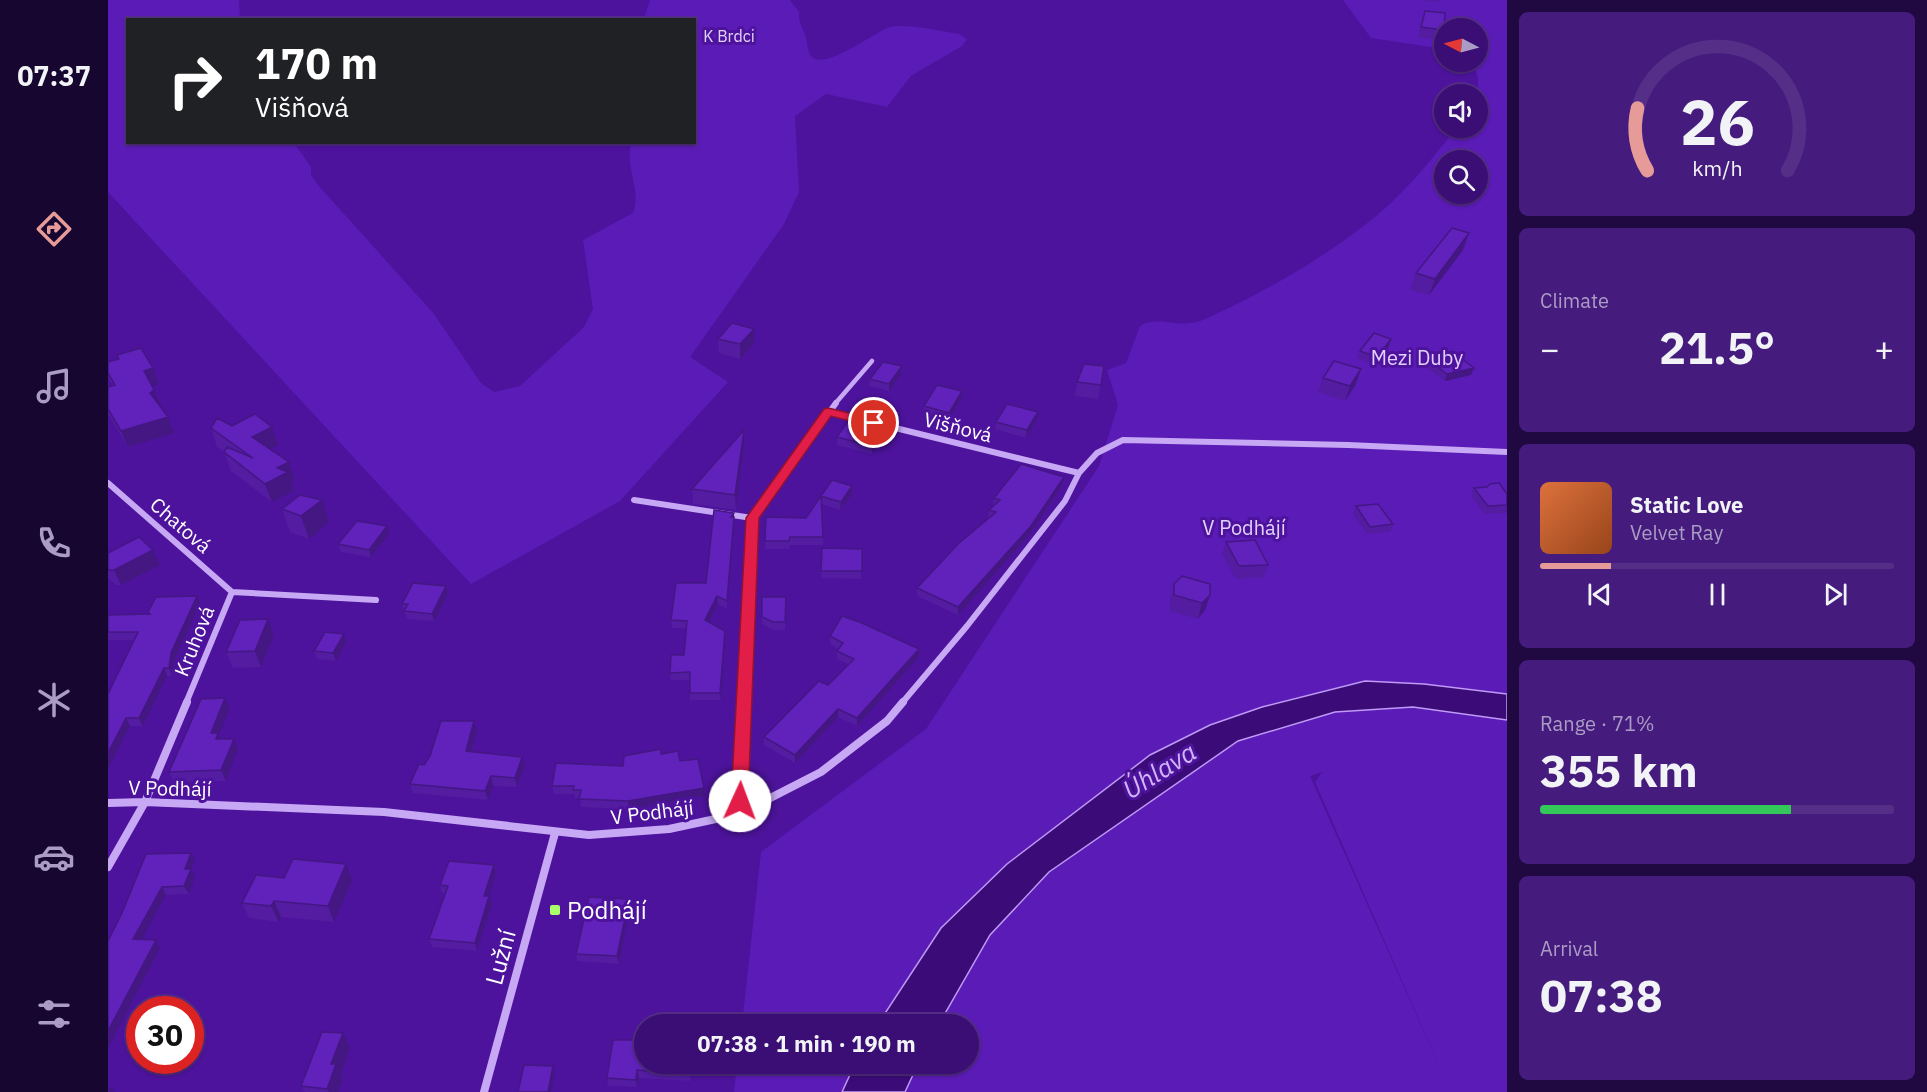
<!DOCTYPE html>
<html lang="en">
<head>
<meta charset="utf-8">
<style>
	body { margin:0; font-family:"IBM Plex Sans",sans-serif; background:#451c7d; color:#f1f3f6; height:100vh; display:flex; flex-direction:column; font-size:22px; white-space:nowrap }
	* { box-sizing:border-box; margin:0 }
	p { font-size:20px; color:#ab9cc5 }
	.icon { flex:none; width:33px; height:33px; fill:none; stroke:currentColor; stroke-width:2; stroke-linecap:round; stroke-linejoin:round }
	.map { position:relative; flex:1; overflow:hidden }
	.side { display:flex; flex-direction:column; gap:12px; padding:12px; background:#200840; width:420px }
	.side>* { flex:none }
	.top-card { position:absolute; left:18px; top:18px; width:570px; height:126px; border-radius:0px; box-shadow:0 2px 4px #0004,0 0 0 2px #542e87; background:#202124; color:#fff; overflow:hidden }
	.needle { width:39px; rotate:276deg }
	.tools { position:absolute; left:1326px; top:18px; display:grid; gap:12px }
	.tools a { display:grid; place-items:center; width:54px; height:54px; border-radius:50%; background:#3a0e75; box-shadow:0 2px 4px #0004,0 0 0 2px #542e87; font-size:30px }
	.speed { position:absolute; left:18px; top:996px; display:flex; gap:12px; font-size:30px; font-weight:700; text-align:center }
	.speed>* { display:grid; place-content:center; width:78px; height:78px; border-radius:50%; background:#3a0e75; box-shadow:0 2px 4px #0004,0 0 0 2px #542e87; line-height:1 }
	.speed .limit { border:9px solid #d22; background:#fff; color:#111 }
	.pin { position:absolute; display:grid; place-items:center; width:51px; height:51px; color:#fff; margin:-26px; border:3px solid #fff; border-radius:50%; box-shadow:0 2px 6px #0007 }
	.me { position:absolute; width:66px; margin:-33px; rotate:2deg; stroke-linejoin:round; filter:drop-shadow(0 0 4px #0008) }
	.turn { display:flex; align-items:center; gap:21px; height:126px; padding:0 30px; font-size:27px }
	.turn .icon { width:78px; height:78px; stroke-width:2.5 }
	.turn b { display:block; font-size:42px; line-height:51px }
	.big { font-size:45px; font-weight:700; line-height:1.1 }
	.side .card { flex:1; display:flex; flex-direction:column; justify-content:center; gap:9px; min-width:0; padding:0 21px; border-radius:9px; background:#451c7d }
	.side .dial { align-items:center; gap:0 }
	.dial svg { height:156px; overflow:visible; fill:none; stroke:#542e87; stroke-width:7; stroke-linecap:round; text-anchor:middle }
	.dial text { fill:#f1f3f6; stroke:none }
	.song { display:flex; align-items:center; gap:18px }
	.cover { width:72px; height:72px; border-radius:9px; background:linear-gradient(135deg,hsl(20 70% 55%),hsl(20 70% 35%)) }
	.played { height:6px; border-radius:3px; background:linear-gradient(90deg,#e69b98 20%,#542e87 20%) }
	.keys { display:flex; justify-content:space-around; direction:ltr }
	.heat { display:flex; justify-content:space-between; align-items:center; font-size:33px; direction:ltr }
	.charge { height:9px; border-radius:4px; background:linear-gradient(90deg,#34c759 71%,#542e87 0) }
	.trip { position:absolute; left:526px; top:1014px; width:345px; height:60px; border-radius:30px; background:#3a0e75; box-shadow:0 2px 4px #0004,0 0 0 2px #542e87; font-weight:700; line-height:60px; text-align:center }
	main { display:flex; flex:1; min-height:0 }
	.tab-bar { display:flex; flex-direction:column; width:108px; justify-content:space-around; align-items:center; background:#17062f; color:#ab9cc5 }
	.tab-bar .icon { width:42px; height:42px }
	.tab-bar .on { color:#e69b98 }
	.tab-bar b { font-size:27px; color:#f1f3f6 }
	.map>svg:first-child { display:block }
	.green { fill:#5b1bb6; fill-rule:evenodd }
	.water { fill:#3b0c78; stroke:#bf9af7; stroke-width:1.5 }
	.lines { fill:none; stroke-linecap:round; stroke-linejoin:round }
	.minor-far2 { stroke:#c7a8f4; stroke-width:4.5 }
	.minor-far1 { stroke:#c7a8f4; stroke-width:6 }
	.minor { stroke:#c7a8f4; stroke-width:8 }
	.wall { fill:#531ca1 }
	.shaded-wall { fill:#441783 }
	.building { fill:#6121bb; stroke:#441783; stroke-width:1.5 }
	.route { fill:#e11d48; stroke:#92132f; stroke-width:1.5 }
	.poi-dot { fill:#aaff6b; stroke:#4d139c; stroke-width:2 }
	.labels { text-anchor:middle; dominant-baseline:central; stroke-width:6; stroke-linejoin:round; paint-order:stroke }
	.far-park-label { font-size:16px; fill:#e3d1fd; stroke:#4d139c }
	.park-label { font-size:20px; fill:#e3d1fd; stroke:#4d139c }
	.street-label { font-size:20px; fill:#fff; stroke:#4d139c }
	.near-poi-label { font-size:24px; fill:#fff; stroke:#4d139c; text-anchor:start }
	.near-street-label { font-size:24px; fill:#fff; stroke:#4d139c }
	.near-water-label { font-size:26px; font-style:italic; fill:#d1b5fa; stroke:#4d139c }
</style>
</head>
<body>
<main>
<nav class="tab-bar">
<b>07:37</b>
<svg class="icon on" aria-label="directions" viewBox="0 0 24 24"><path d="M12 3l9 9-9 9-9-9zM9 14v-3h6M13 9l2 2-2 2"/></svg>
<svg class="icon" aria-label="music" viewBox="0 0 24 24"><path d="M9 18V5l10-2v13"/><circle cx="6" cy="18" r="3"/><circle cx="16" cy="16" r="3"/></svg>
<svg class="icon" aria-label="phone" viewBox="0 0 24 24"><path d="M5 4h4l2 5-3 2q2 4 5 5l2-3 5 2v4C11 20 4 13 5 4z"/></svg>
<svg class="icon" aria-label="climate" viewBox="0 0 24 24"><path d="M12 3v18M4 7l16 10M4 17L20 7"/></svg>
<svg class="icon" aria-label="car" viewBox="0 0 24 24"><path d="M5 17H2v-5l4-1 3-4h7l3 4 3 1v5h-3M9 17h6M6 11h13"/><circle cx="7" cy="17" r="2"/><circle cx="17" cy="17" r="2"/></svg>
<svg class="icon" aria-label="filters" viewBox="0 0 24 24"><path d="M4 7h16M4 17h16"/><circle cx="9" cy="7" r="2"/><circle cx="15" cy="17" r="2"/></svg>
</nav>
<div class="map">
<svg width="1399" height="1092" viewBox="0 0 1399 1092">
	<rect width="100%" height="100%" fill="#4d139c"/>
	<path class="green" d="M 0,0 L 131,0 L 132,19 L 20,20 L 20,142 L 186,143 L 203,167 L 203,175 L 210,185 L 326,314 L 373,383 L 386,392 L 412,386 L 476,327 L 485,309 L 475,240 L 525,213 C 534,189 517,171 523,143 L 586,142 L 586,20 L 536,19 L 542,0 L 682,0 L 691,12 C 690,23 696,29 698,38 C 700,44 699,51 703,56 C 716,72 766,32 782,27 C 799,23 833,31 851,34 L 859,39 L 854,46 L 803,76 L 779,107 L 718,94 L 687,116 L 691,192 L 676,224 L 582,357 L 620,382 L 512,501 L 363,584 L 0,192 Z
		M 1235,0 L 1399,0 L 1399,694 L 1316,684 L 1257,681 L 1154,707 L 1102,725 L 1042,755 L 899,864 L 833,928 L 770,1024 L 634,1024 L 653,852 L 818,729 L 991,466 L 1010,405 L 999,370 L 1018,363 L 1032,326 C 1051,314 1071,331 1097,319 C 1157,293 1239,245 1286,200 C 1309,178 1329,152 1349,128 L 1370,128 L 1370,77 L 1364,62 L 1370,62 L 1370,28 L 1336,28 L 1336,49 L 1263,38 ZM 1336,160 L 1370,160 L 1370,194 L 1336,194 Z
		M 1305,707 L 1399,720 L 1399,1092 L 797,1092 L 810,1064 L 861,1064 L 861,1024 L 831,1024 L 882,935 L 941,872 L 1130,741 L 1227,712 ZM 1214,772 L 1207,782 L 1333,1070 L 1202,776 Z
		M 629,1064 L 747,1064 L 734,1092 L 626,1092 Z"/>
	<path class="water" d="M 1257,681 L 1316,684 L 1399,694 L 1399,720 L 1305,707 L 1227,712 L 1130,741 L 941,872 L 882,935 L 831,1024 L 770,1024 L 833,928 L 899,864 L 1042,755 L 1102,725 L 1154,707 Z
		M 747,1064 L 810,1064 L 797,1092 L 734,1092 Z"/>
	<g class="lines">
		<path class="minor-far2" d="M 726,405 L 764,361"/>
		<path class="minor-far1" d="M 720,412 L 749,419
			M 771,424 L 971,473
			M 0,483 L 124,592
			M 526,500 L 644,518
			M 78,703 L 124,592 L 268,600
			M 636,703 L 644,518 L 728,403
			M 794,703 L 859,626 L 957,501 L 971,473 L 989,453 L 1015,440 L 1240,445 L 1399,452"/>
		<path class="minor" d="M 0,803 L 37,802 L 276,812 L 481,835 L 561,829 L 631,814 L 713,772 L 779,721 L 795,702
			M 631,814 L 636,702
			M 0,867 L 37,802 L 79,702
			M 376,1092 L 447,833"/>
	</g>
	<path class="wall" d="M 1311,0 L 1331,0 L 1330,2 Z
		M 1317,11 L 1336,30 L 1333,40 L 1310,37 Z
		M 1355,250 L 1321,295 L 1302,290 L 1308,273 Z
		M 610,339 L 646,343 L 632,359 L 611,353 Z
		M 1283,339 L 1281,346 L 1267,364 L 1249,358 L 1252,351 Z
		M 9,355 L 45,368 L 51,384 L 44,386 L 52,407 L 66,433 L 20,447 L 0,414 L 0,387 L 5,386 L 0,377 L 0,362 L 11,359 Z
		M 1318,358 L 1366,368 L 1363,375 L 1337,381 L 1315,365 Z
		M 794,366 L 793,374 L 781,391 L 761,386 L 762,379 Z
		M 996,366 L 990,399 L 967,396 L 969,382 Z
		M 1215,378 L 1248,384 L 1237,401 L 1210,392 Z
		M 853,399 L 840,420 L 815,414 L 816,406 Z
		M 930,412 L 929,419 L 918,438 L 887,429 L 888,422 Z
		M 124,426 L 170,445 L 162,449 L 181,462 L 187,480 L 183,482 L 186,491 L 164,502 L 123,471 L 116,452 L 109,447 L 103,428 Z
		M 777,426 L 777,433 L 764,454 L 729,445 L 729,437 Z
		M 636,430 L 636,445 L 628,510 L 585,504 L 584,489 Z
		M 724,480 L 744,486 L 744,494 L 732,510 L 714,504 L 715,545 L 682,545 L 681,549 L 657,549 L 657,541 L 698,518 Z
		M 954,485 L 922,534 L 850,615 L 809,596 L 809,588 L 881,518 L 880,517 L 881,510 L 885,506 L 886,498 Z
		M 1366,488 L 1399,494 L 1399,513 L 1377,514 L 1363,496 Z
		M 1248,506 L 1285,524 L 1282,532 L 1259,534 L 1245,514 Z
		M 174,509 L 221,522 L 201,539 L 182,532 Z
		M 626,513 L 626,525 L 619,609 L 610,604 L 601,622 L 617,639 L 613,700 L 582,700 L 582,680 L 563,680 L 562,673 L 576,655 L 579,628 L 564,628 L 563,620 L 598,583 Z
		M 281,534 L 263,557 L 233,552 L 230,544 Z
		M 1118,542 L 1160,565 L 1156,577 L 1128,579 L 1114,554 Z
		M 714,548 L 754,549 L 753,579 L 713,578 Z
		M 45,550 L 52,565 L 13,585 L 8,585 L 0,578 L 0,553 Z
		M 1066,584 L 1102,595 L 1097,610 L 1090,619 L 1062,611 L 1062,600 Z
		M 338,586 L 340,594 L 326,621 L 299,619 L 294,604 Z
		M 89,596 L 92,604 L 66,661 L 64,676 L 59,676 L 35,726 L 22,726 L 0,770 L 0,694 L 26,640 L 0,640 L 0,615 L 41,614 L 40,612 Z
		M 678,604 L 677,630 L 665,630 L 654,624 L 654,617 Z
		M 160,619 L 166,635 L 153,667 L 125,668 L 118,652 Z
		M 236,634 L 238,642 L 228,661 L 209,659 L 206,651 Z
		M 722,636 L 811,657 L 749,726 L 730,717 L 687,763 L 656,745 L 656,737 L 720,685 L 740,664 L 729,659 L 729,651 L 731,649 L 722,644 Z
		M 122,708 L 111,735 L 113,739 L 126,739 L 130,749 L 118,781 L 66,782 L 61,772 Z
		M 366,721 L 369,731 L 363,752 L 417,766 L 409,787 L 385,786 L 380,800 L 305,793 L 302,784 L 316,765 Z
		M 553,754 L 572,761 L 597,796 L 521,809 L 473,807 L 472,798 L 467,798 L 466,794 L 446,794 L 444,786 Z
		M 87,861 L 83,869 L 87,876 L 81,894 L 58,895 L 34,939 L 52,948 L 0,1049 L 0,941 L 14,913 Z
		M 386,865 L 388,873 L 380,896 L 384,904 L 369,951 L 324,947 L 321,939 L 337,893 L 334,893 L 332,885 Z
		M 176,878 L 244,880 L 226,922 L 173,917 L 171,922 L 141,918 L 134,903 Z
		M 522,907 L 511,964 L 469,961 L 468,954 Z
		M 242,1048 L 233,1074 L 235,1079 L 230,1092 L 197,1092 L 193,1086 Z
		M 537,1064 L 585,1064 L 583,1081 L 531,1078 L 529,1087 L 500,1086 L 499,1078 Z"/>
	<path class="shaded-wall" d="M 1361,233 L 1355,250 L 1321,295 L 1327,279 Z
		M 646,329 L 646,343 L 632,359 L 632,344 Z
		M 1283,339 L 1281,346 L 1267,364 L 1269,357 Z
		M 794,366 L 793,374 L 781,391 L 781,384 Z
		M 45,368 L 51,384 L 43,387 L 36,371 Z
		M 1366,368 L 1363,375 L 1337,381 L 1339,374 Z
		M 1253,369 L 1248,384 L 1237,401 L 1242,386 Z
		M 46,390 L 53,406 L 48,409 L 42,393 Z
		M 854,391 L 853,399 L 840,420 L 841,413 Z
		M 930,412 L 929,419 L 918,438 L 919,430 Z
		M 60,417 L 66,433 L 20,447 L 13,431 Z
		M 777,426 L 777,433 L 764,454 L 764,446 Z
		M 164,427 L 170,445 L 151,455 L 144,437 Z
		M 636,430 L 636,445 L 628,510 L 627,495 Z
		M 181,462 L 187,480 L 183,482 L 186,491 L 164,502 L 157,484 L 169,468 Z
		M 956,477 L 954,485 L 922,534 L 850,615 L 850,607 Z
		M 744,486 L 744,494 L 732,510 L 733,502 Z
		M 214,500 L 221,522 L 201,539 L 193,516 Z
		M 626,513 L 626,525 L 619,609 L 623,517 Z
		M 279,526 L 281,534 L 263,557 L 261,550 Z
		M 45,550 L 52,565 L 13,585 L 6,570 Z
		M 338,586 L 340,594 L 326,621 L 324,614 Z
		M 1102,595 L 1097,610 L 1090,619 L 1094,603 Z
		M 89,596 L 92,604 L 66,661 L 64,676 L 61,668 L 63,653 Z
		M 609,596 L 610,604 L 598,628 L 597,620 Z
		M 160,619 L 166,635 L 153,667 L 147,651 Z
		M 617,631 L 617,639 L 613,700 L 612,693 Z
		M 236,634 L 238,642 L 228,661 L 225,653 Z
		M 811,649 L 811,657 L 749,726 L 749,718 Z
		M 56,668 L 59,676 L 35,726 L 31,718 Z
		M 117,698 L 122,708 L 111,735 L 115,743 L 113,749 L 103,733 Z
		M 730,709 L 730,717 L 687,763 L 687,755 Z
		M 18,718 L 22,726 L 0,770 L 0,753 Z
		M 366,721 L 369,731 L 360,761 L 358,751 Z
		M 126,739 L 130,749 L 118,781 L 113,770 Z
		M 414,757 L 417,766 L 409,787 L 407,778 Z
		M 383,776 L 385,786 L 380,800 L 377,791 Z
		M 596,788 L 597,796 L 521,809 L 520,801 Z
		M 83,853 L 87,861 L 83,869 L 87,876 L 81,894 L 76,886 L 77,869 Z
		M 238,864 L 244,880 L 226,922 L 220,906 Z
		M 386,865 L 388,873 L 378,904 L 376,896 Z
		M 54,887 L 58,895 L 30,947 L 25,939 Z
		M 381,896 L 384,904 L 369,951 L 367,943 Z
		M 521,899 L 522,907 L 511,964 L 509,956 Z
		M 166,901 L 173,917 L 171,922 L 163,906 Z
		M 48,940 L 52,948 L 0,1049 L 0,1031 Z
		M 235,1033 L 242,1048 L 233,1074 L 235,1079 L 230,1092 L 221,1092 L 219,1089 L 223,1064 Z
		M 583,1064 L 585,1064 L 583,1081 L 582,1074 Z
		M 445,1066 L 447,1073 L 443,1092 L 440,1092 Z
		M 529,1070 L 531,1078 L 529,1087 L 528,1080 Z
		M 3,1087 L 7,1092 L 1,1092 Z"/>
	<path class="building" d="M 1317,11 L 1337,13 L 1336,30 L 1313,27 Z
		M 1344,228 L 1361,233 L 1327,279 L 1308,273 Z
		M 624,323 L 646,329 L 632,344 L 610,339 Z
		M 1266,333 L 1283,339 L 1269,357 L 1252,351 Z
		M 33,348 L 45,368 L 36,371 L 46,390 L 42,393 L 60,417 L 13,431 L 0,409 L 0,387 L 7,385 L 0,373 L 0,362 L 11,359 L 9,355 Z
		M 1344,351 L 1366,368 L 1339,374 L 1318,358 Z
		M 1226,361 L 1253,369 L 1242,386 L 1215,378 Z
		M 775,362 L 794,366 L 781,384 L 762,379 Z
		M 976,364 L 996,366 L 993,385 L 969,382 Z
		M 829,385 L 854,391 L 841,413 L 816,406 Z
		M 899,404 L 930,412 L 919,430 L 888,422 Z
		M 147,414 L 164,427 L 144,437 L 181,462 L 169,468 L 180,472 L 157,484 L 116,452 L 119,447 L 145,458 L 103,428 L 109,418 L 124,426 Z
		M 743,417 L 777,426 L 764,446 L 729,437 Z
		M 636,430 L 627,495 L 584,489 Z
		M 913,464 L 956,477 L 923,526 L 850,607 L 809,588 L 850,544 L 888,512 L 881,510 L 892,500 L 886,498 Z
		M 724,480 L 744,486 L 733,502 L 713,496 L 715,537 L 682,537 L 681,541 L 657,541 L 658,517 L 698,518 Z
		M 1391,483 L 1399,494 L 1399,505 L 1380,506 L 1366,488 L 1379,487 L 1382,484 Z
		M 192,495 L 214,500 L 193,516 L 174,509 Z
		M 1270,504 L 1285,524 L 1262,527 L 1248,506 Z
		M 606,510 L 626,513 L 623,517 L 626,517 L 619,601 L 609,596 L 597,620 L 617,631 L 612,693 L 582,693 L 582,672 L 562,673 L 563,655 L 576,655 L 579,621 L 563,620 L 568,583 L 598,583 Z
		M 249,521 L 279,526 L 261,550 L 230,544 Z
		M 31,537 L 45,550 L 6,570 L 0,570 L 0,553 Z
		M 1147,540 L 1160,565 L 1131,566 L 1118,542 Z
		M 714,548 L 754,549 L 754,571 L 713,571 Z
		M 1074,576 L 1102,584 L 1102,595 L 1094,603 L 1066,595 L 1066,584 Z
		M 305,583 L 338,586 L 324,614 L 296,611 L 300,604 L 294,604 Z
		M 89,596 L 63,653 L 61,668 L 56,668 L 31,718 L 18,718 L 0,753 L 0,694 L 30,632 L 0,632 L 0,615 L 42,614 L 40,612 L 48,597 Z
		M 654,597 L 678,597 L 677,622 L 665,622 L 654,617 Z
		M 734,616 L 754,623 L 811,649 L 749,718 L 730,709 L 687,755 L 656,737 L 711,681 L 720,685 L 746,659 L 729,651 L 735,643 L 722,636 Z
		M 160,619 L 147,651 L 118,652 L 132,620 Z
		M 217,632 L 236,634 L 225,653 L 206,651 Z
		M 117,698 L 103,733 L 110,733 L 108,739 L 126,739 L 113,770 L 61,772 L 93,699 Z
		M 333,721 L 366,721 L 358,751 L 414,757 L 407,778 L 383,776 L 377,791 L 302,784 L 311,764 L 316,765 L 322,756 Z
		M 553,749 L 553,754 L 570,751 L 572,761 L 590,759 L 596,788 L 520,801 L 471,799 L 473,790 L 465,790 L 466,786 L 444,786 L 448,763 L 515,766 L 516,756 Z
		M 83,853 L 77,869 L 83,869 L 76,886 L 54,887 L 25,939 L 48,940 L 0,1031 L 0,941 L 14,913 L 38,854 Z
		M 185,859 L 238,864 L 220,906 L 166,901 L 163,906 L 134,903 L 148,875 L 176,878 Z
		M 341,861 L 386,865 L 376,896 L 381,896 L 367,943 L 321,939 L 340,886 L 332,885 Z
		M 481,897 L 521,899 L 509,956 L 468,954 Z
		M 214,1032 L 235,1033 L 223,1064 L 228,1064 L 219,1089 L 193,1086 Z
		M 535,1033 L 537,1033 L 537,1064 L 583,1064 L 582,1074 L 529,1070 L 528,1080 L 499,1078 L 505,1040 L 534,1040 Z
		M 416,1065 L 445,1066 L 440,1092 L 410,1092 Z"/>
	<path class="route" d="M 720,408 L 770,420 L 772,423 L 766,427 L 723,416 L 651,518 L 640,801 L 638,806 L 632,808 L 626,806 L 623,801 L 638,518 L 716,409 Z"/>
	<rect class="poi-dot" x="441" y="904" width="12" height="12" rx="3"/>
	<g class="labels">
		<g class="far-park-label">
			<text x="621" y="36">K Brdci</text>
		</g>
		<g class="park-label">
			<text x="1309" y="357">Mezi Duby</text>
			<text x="1136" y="527">V Podhájí</text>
		</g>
		<g class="street-label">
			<text transform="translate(850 427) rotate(14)">Višňová</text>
			<text transform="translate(73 525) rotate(41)">Chatová</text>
			<text transform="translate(86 641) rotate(-68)">Kruhová</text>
			<text transform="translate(62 788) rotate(1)">V Podhájí</text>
			<text transform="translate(544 812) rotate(-7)">V Podhájí</text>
		</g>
		<g class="near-poi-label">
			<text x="459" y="910">Podhájí</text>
		</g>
		<g class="near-street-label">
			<text transform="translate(392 957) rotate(-75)">Lužní</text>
		</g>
		<g class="near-water-label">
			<text transform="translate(1051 770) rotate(-32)">Úhlava</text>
		</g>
	</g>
</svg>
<div class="tools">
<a><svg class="needle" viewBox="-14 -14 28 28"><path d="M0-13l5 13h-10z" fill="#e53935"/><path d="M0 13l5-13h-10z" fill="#ab9cc5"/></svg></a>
<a><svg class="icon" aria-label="sound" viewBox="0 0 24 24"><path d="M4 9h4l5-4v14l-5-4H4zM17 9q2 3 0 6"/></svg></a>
<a><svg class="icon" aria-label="search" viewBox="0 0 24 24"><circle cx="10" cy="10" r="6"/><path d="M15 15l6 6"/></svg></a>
</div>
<div class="speed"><div class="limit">30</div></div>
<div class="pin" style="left:766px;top:423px;background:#d93025"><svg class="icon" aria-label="arrive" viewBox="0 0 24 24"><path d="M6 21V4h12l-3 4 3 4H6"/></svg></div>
<svg class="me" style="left:632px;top:801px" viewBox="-20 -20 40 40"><circle r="19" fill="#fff"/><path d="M0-13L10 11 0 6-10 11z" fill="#e11d48"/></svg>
<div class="trip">07:38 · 1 min · 190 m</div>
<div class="top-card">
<div class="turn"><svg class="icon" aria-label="right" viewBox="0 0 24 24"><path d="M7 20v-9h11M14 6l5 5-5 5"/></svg><div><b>170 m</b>Višňová</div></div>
</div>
</div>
<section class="side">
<div class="card dial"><svg viewBox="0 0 100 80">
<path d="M14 69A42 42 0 1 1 86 69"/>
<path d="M14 69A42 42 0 0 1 9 37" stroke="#e69b98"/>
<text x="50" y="56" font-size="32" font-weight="700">26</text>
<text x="50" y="72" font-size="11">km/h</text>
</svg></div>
<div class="card"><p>Climate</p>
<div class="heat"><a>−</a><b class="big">21.5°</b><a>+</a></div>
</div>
<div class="card">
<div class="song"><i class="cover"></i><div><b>Static Love</b><p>Velvet Ray</p></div></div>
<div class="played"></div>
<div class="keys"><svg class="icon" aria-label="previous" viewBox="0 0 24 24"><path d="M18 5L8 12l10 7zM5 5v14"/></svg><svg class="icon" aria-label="pause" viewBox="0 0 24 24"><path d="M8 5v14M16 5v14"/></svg><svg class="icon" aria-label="next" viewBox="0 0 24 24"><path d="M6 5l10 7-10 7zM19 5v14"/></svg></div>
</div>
<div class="card"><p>Range · 71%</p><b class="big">355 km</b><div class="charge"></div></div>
<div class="card"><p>Arrival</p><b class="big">07:38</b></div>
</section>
</main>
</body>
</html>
